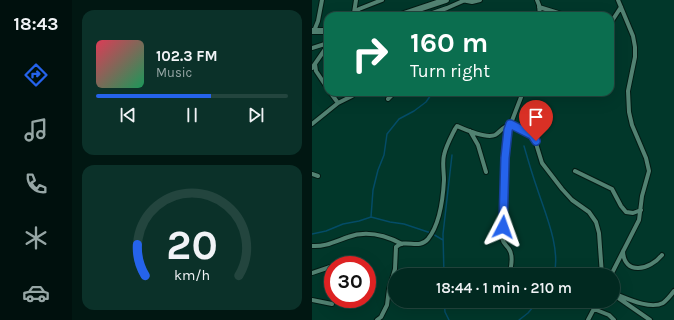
<!DOCTYPE html>
<html lang="en">
<head>
<meta charset="utf-8">
<style>
	body { margin:0; font-family:Karla,sans-serif; background:#0b3129; color:#f1f3f6; height:100vh; display:flex; flex-direction:column; font-size:15px; white-space:nowrap }
	* { box-sizing:border-box; margin:0 }
	p { font-size:13px; color:#96a6a5 }
	.icon { flex:none; width:22px; height:22px; fill:none; stroke:currentColor; stroke-width:2; stroke-linecap:round; stroke-linejoin:round }
	.map { position:relative; flex:1; overflow:hidden }
	.panel { display:flex; flex-direction:column; gap:10px; padding:10px; background:#011712; width:240px }
	.panel>* { flex:none }
	.hud { position:absolute; left:12px; top:12px; width:290px; height:84px; border-radius:12px; box-shadow:0 4px 16px #0002,0 0 0 1px #23453e; background:#0b6e4f; color:#fff; overflow:hidden }
	.speed { position:absolute; left:12px; top:256px; display:flex; gap:8px; font-size:20px; font-weight:700; text-align:center }
	.speed>* { display:grid; place-content:center; width:52px; height:52px; border-radius:50%; background:#012920; box-shadow:0 4px 16px #0002,0 0 0 1px #23453e; line-height:1 }
	.speed .limit { border:6px solid #d22; background:#fff; color:#111 }
	.pin { position:absolute; display:grid; place-items:center; width:34px; height:34px; color:#fff; margin:-41px -17px; border-radius:50% 50% 50% 0; rotate:-45deg; box-shadow:0 0 4px #0007 }
	.pin .icon { rotate:45deg }
	.me { position:absolute; width:44px; margin:-22px; rotate:4deg; stroke-linejoin:round; filter:drop-shadow(0 0 3px #0008) }
	.turn { display:flex; align-items:center; gap:14px; height:84px; padding:0 20px; font-size:18px }
	.turn .icon { width:52px; height:52px; stroke-width:2.5 }
	.turn b { display:block; font-size:28px; line-height:34px }
	.panel .widget { flex:1; display:flex; flex-direction:column; justify-content:center; gap:6px; min-width:0; padding:0 14px; border-radius:12px; background:#0b3129 }
	.panel .dial { align-items:center; gap:0 }
	.dial svg { height:104px; overflow:visible; fill:none; stroke:#23453e; stroke-width:7; stroke-linecap:round; text-anchor:middle }
	.dial text { fill:#f1f3f6; stroke:none }
	.song { display:flex; align-items:center; gap:12px }
	.cover { width:48px; height:48px; border-radius:6px; background:linear-gradient(135deg,hsl(350 70% 55%),hsl(150 70% 35%)) }
	.played { height:4px; border-radius:2px; background:linear-gradient(90deg,#2563eb 60%,#23453e 60%) }
	.keys { display:flex; justify-content:space-around; direction:ltr }
	.trip { position:absolute; left:76px; top:268px; width:232px; height:40px; border-radius:20px; background:#012920; box-shadow:0 4px 16px #0002,0 0 0 1px #23453e; font-weight:600; line-height:40px; text-align:center }
	main { display:flex; flex:1; min-height:0 }
	.dock { display:flex; flex-direction:column; width:72px; justify-content:space-around; align-items:center; background:#00100d; color:#96a6a5 }
	.dock .icon { width:28px; height:28px }
	.dock .selected { color:#2563eb }
	.dock b { font-size:18px; color:#f1f3f6 }
	.map>svg:first-child { display:block }
	.lines { fill:none; stroke-linecap:round; stroke-linejoin:round }
	.stream { stroke:#044c67; stroke-width:1.5 }
	.street-casing { stroke:#031b14; stroke-width:6 }
	.secondary-casing { stroke:#031b14; stroke-width:8 }
	.street { stroke:#528272; stroke-width:4 }
	.secondary { stroke:#528272; stroke-width:6 }
	.route-casing { stroke:#184099; stroke-width:10 }
	.route { stroke:#2563eb; stroke-width:7 }
</style>
</head>
<body>
<main>
<nav class="dock">
<b>18:43</b>
<svg class="icon selected" aria-label="directions" viewBox="0 0 24 24"><path d="M12 3l9 9-9 9-9-9zM9 14v-3h6M13 9l2 2-2 2"/></svg>
<svg class="icon" aria-label="music" viewBox="0 0 24 24"><path d="M9 18V5l10-2v13"/><circle cx="6" cy="18" r="3"/><circle cx="16" cy="16" r="3"/></svg>
<svg class="icon" aria-label="phone" viewBox="0 0 24 24"><path d="M5 4h4l2 5-3 2q2 4 5 5l2-3 5 2v4C11 20 4 13 5 4z"/></svg>
<svg class="icon" aria-label="climate" viewBox="0 0 24 24"><path d="M12 3v18M4 7l16 10M4 17L20 7"/></svg>
<svg class="icon" aria-label="car" viewBox="0 0 24 24"><path d="M5 17H2v-5l4-1 3-4h7l3 4 3 1v5h-3M9 17h6M6 11h13"/><circle cx="7" cy="17" r="2"/><circle cx="17" cy="17" r="2"/></svg>
</nav>
<section class="panel">
<div class="widget">
<div class="song"><i class="cover"></i><div><b>102.3 FM</b><p>Music</p></div></div>
<div class="played"></div>
<div class="keys"><svg class="icon" aria-label="previous" viewBox="0 0 24 24"><path d="M18 5L8 12l10 7zM5 5v14"/></svg><svg class="icon" aria-label="pause" viewBox="0 0 24 24"><path d="M8 5v14M16 5v14"/></svg><svg class="icon" aria-label="next" viewBox="0 0 24 24"><path d="M6 5l10 7-10 7zM19 5v14"/></svg></div>
</div>
<div class="widget dial"><svg viewBox="0 0 100 80">
<path d="M14 69A42 42 0 1 1 86 69"/>
<path d="M14 69A42 42 0 0 1 8 45" stroke="#2563eb"/>
<text x="50" y="56" font-size="32" font-weight="700">20</text>
<text x="50" y="72" font-size="11">km/h</text>
</svg></div>
</section>
<div class="map">
<svg width="362" height="320" viewBox="0 0 362 320">
	<rect width="100%" height="100%" fill="#01372a"/>
	<g class="lines">
		<path class="stream" d="M 212,146 C 216,160 220,174 225,188 C 233,213 249,248 242,275
			M 59,217 L 61,190 L 66,170 L 72,155 L 75,134 L 87,119 L 102,111 L 114,102 L 121,92
			M 0,234 L 14,231 L 31,224 L 47,221 L 59,217 L 78,222 L 92,224 L 119,233 L 131,240
			M 132,275 L 131,234 L 140,155
			M 132,301 L 133,312 L 137,320
			M 207,320 L 216,313 L 226,301"/>
		<defs>
			<path id="street" d="M 150,0 L 160,2 L 168,0
				M 225,0 L 227,5 L 228,16
				M 227,7 L 256,16
				M 42,13 L 44,0
				M 41,14 L 47,9 L 70,0
				M 112,16 L 135,8 L 151,1
				M 298,24 L 309,7
				M 2,31 L 6,21 L 10,0
				M 0,48 L 16,43
				M 3,64 L 4,71 L 16,89
				M 0,68 L 16,45
				M 18,92 L 26,103
				M 76,99 L 83,92
				M 0,124 L 26,103 L 40,96
				M 198,124 L 222,137 L 230,163 L 250,189 L 260,200 L 277,212 L 284,222 L 287,233 L 290,275
				M 158,131 L 166,145 L 174,172
				M 263,171 L 300,189 L 309,206 L 314,212 L 321,213 L 329,210
				M 0,174 L 6,176
				M 0,246 C 13,247 24,241 36,237 C 55,230 73,235 90,244
				M 311,251 C 312,276 338,270 350,255
				M 24,265 L 27,264
				M 0,273 L 21,266
				M 197,275 C 199,268 202,256 197,249 C 194,245 191,243 190,238 L 192,208 L 193,158 L 196,131 L 211,92
				M 299,275 L 327,220 L 330,196 L 337,171 L 334,158 L 320,125 L 317,112 L 316,91 L 323,57 L 323,47 L 321,36 L 306,0
				M 301,293 C 314,298 338,310 351,303 C 355,300 359,295 362,291
				M 302,295 L 338,320
				M 0,300 L 20,304
				M 282,309 L 297,315 L 302,320
				M 65,320 L 69,317 L 75,305 L 77,289 L 83,269 L 84,247 C 93,238 107,250 116,239 C 128,224 131,199 132,180 C 132,172 130,163 132,155 C 134,146 139,137 143,129 L 145,126 C 154,130 174,139 183,135 C 187,133 189,129 193,127 L 197,127
				M 276,320 L 286,301"/>
			<path id="secondary" d="M 86,16 L 134,0
				M 0,31 L 16,31"/>
		</defs>
		<use href="#street" class="street-casing"/>
		<use href="#secondary" class="secondary-casing"/>
		<use href="#street" class="street"/>
		<use href="#secondary" class="secondary"/>
	</g>
	<g class="lines">
		<defs>
			<path id="route" d="M 191,227 L 193,158 L 196,130 L 198,124 L 220,135 L 224,141"/>
		</defs>
		<use href="#route" class="route-casing"/>
		<use href="#route" class="route"/>
	</g>
</svg>
<div class="speed"><div class="limit">30</div></div>
<div class="pin" style="left:224px;top:141px;background:#d93025"><svg class="icon" aria-label="arrive" viewBox="0 0 24 24"><path d="M6 21V4h12l-3 4 3 4H6"/></svg></div>
<svg class="me" style="left:191px;top:227px" viewBox="-20 -20 40 40"><path d="M0-17L14 15 0 8-14 15z" fill="#2563eb" stroke="#fff" stroke-width="4"/></svg>
<div class="trip">18:44 · 1 min · 210 m</div>
<div class="hud">
<div class="turn"><svg class="icon" aria-label="right" viewBox="0 0 24 24"><path d="M7 20v-9h11M14 6l5 5-5 5"/></svg><div><b>160 m</b>Turn right</div></div>
</div>
</div>
</main>
</body>
</html>
